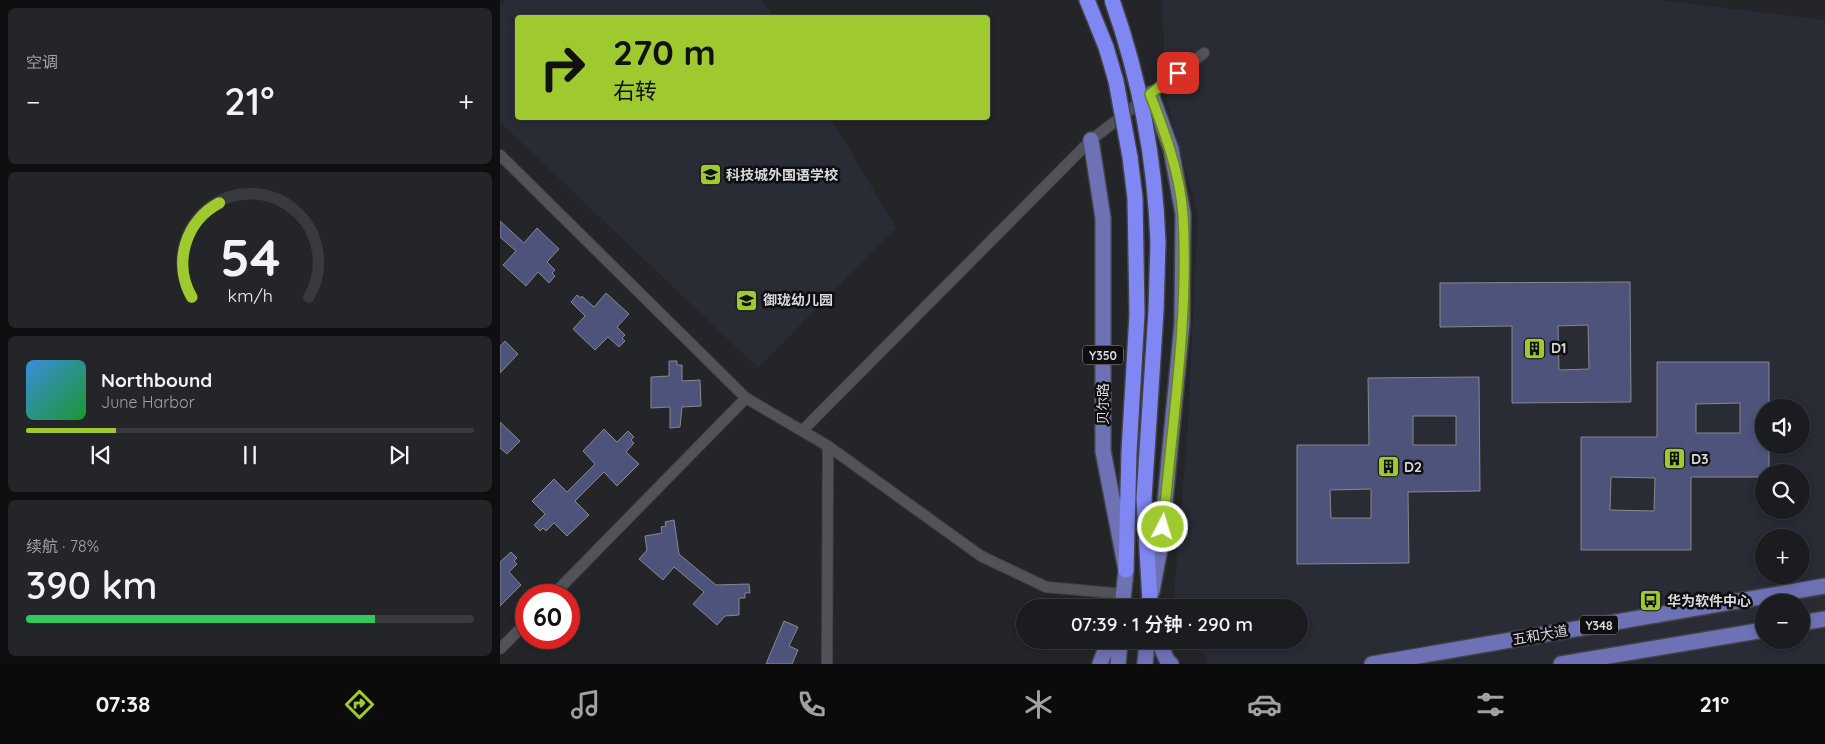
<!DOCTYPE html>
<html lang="zh">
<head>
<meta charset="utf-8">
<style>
	body { margin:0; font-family:Quicksand,"Noto Sans SC",sans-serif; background:#242528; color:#f1f3f6; height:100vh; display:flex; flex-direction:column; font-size:19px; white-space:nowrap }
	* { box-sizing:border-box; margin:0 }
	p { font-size:16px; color:#a0a1a4 }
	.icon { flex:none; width:28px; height:28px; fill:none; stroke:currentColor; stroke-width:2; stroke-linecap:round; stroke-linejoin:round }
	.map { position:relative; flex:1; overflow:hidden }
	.sheet { display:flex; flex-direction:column; gap:8px; padding:8px; background:#0f0f11; width:500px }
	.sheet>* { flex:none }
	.guide { position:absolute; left:15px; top:15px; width:475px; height:105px; border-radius:5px; box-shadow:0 2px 8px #0003,0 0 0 1px #393a3d; background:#9eca2f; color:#111; overflow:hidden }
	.tools { position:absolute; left:1255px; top:399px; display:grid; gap:10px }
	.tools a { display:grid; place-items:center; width:55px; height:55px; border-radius:50%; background:#1b1c1f; box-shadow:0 2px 8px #0003,0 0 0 1px #393a3d; font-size:25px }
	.speed { position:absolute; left:15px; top:584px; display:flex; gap:10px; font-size:25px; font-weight:700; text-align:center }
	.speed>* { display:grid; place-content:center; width:65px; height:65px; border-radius:50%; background:#1b1c1f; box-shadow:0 2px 8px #0003,0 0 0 1px #393a3d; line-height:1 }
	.speed .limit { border:8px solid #d22; background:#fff; color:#111 }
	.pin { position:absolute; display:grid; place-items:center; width:42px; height:42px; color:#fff; margin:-21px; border-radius:10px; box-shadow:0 2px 8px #0006 }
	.me { position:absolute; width:55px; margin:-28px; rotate:5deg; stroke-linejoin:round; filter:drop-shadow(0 0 4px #0008) }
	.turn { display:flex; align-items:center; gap:18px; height:105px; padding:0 15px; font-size:22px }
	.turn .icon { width:65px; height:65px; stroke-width:2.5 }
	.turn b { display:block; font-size:35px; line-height:42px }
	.big { font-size:38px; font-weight:600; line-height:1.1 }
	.sheet .widget { flex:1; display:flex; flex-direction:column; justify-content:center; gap:8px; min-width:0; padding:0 18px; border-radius:8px; background:#242528 }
	.sheet .dial { align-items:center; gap:0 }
	.dial svg { height:130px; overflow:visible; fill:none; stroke:#393a3d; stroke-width:7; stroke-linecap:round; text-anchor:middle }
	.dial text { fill:#f1f3f6; stroke:none }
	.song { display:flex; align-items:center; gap:15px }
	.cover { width:60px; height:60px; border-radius:8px; background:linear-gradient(135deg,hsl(210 70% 55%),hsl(130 70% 35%)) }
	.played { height:5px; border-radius:2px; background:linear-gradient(90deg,#9eca2f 20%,#393a3d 20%) }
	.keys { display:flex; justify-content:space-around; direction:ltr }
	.heat { display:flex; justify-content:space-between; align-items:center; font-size:28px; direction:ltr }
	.charge { height:8px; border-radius:4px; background:linear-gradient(90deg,#34c759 78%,#393a3d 0) }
	.trip { position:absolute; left:516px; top:599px; width:292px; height:50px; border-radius:25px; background:#1b1c1f; box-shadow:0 2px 8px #0003,0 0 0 1px #393a3d; font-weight:600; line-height:50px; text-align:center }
	.tab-bar { display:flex; height:80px; justify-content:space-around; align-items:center; background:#0b0b0c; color:#a0a1a4 }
	.tab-bar .icon { width:35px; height:35px }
	.tab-bar .current { color:#9eca2f }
	.tab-bar b { font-size:22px; color:#f1f3f6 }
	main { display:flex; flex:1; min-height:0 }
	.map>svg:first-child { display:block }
	.built { fill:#292b35; fill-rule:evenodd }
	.building { fill:#4e537b; stroke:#87888e; fill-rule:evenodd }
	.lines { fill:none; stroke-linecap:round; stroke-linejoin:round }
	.street-casing { stroke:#424347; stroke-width:12 }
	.primary-casing { stroke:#424347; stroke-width:18 }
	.highway-casing { stroke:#424347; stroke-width:18 }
	.street { stroke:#525358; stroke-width:10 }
	.primary { stroke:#6e72b5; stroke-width:15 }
	.highway { stroke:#8087f3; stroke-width:15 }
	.highway-bridge-casing { stroke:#424347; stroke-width:18; stroke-linecap:butt }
	.highway-bridge { stroke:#8087f3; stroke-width:15 }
	.route-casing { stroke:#67831f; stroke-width:12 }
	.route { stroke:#9eca2f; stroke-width:9 }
	.labels { text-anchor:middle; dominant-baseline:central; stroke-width:5; stroke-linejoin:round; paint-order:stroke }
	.shield { fill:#0e0e10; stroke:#9c9ca0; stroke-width:1 }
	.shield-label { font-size:12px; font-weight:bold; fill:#d9d9dd }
	.poi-label { font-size:14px; font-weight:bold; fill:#d9d9dd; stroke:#0e0e10; text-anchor:start }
	.street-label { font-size:14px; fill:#d9d9dd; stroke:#0e0e10 }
</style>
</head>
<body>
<main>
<section class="sheet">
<div class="widget"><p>空调</p>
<div class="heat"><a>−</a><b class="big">21°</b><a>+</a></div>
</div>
<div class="widget dial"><svg viewBox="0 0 100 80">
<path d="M14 69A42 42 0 1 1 86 69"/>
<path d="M14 69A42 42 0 0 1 31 11" stroke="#9eca2f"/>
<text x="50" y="56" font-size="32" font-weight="700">54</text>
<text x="50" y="72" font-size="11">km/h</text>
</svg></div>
<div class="widget">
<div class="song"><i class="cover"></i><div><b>Northbound</b><p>June Harbor</p></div></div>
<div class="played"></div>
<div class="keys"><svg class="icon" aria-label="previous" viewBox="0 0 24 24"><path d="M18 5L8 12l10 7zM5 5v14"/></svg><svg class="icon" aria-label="pause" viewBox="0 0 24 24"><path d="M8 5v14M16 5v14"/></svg><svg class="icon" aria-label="next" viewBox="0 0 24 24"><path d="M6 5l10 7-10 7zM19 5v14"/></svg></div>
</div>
<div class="widget"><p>续航 · 78%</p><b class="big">390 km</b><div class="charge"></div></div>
</section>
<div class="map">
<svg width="1325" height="664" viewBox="0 0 1325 664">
	<rect width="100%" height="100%" fill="#242529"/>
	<path class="built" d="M 6,0 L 262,0 L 273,17 L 18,18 L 18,118 L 331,118 L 396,228 L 258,368 L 0,122 L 0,6 Z
		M 662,0 L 1160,0 L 1325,20 L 1325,664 L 706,664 L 707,658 L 690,640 L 800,640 L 800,608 L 673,607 L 687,440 L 698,215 L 667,103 ZM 1264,408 L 1301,408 L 1301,445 L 1264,445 ZM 1264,472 L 1301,472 L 1301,510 L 1264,510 ZM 1264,538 L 1301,538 L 1301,575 L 1264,575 ZM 1264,602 L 1301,602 L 1301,640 L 1264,640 Z"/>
	<path class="building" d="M 0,221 L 24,243 L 37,228 L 59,249 L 47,262 L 55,270 L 52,273 L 55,276 L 49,283 L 38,272 L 26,286 L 3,265 L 16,251 L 0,237 Z
		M 1130,282 L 1131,402 L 1012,403 L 1012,326 L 940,327 L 940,283 ZM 1088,325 L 1089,369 L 1059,370 L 1058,326 Z
		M 106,293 L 129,314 L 117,327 L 125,335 L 122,338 L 125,341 L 119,347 L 108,337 L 95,350 L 73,329 L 85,316 L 71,302 L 77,295 L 81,298 L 82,296 L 94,307 Z
		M 5,341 L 18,354 L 0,373 L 0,346 Z
		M 169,361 L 177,361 L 177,365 L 182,365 L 182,381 L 200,380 L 201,406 L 182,407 L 180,427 L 170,428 L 170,407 L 151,408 L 151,377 L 169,376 Z
		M 1157,362 L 1269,362 L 1269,408 L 1264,408 L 1264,445 L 1269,445 L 1269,472 L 1264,472 L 1264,477 L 1191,477 L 1191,550 L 1081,550 L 1081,437 L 1157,437 ZM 1240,403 L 1240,433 L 1196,433 L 1196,404 ZM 1111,477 L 1155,478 L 1154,511 L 1110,510 Z
		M 979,377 L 980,491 L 908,492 L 909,563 L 797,564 L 797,445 L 869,445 L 868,378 ZM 913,416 L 956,416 L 956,445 L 913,445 ZM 871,489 L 871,518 L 831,518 L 830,490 Z
		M 0,422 L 20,441 L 7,454 L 0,448 Z
		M 104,429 L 117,442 L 128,431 L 134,437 L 131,440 L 134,443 L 126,452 L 139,464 L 117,486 L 104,472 L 75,501 L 89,515 L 67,536 L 54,523 L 46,531 L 43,528 L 40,531 L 34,525 L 45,514 L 32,501 L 54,479 L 67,492 L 95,464 L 83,451 Z
		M 174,520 L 179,554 L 198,570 L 216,585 L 249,584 L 250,593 L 245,593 L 245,598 L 239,598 L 239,615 L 225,616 L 217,625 L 193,604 L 204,592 L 174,567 L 163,580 L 139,559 L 147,550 L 145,536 L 162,533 L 161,527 L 166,526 L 165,522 Z
		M 11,552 L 17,558 L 14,561 L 17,564 L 9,572 L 21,585 L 0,606 L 0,562 Z
		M 284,621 L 298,627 L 289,646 L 298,650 L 292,664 L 266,664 Z"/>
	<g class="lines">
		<defs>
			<path id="street" d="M 0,155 L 246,398 L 328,446 L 481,556 L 546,587 L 623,594
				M 302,431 L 591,140 L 704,53
				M 53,595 L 246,398
				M 0,649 L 26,623
				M 327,664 L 328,446"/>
			<path id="primary" d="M 651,94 L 671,149 L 683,214 L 682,324 L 661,543 L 652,591
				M 591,140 L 603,218 L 603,451 L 626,570 L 622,608
				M 1301,623 L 1325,619
				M 658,640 L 667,660 L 671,664
				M 600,664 L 609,640
				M 618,664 L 620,640
				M 645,664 L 647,640
				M 872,664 L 1325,586
				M 1061,664 L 1264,630"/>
			<path id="highway" d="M 587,0 L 606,47 L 616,81
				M 626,570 L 629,452 L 637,314 L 635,198 L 630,157
				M 650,601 L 644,498 L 656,311 L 658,242"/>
		</defs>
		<use href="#street" class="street-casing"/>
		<use href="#primary" class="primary-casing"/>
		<use href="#highway" class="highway-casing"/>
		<use href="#street" class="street"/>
		<use href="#primary" class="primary"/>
		<use href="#highway" class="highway"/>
		<defs>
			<path id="highway-bridge" d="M 612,0 C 640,79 655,159 658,242
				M 616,81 L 630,157"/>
		</defs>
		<use href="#highway-bridge" class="highway-bridge-casing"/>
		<use href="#highway-bridge" class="highway-bridge"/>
	</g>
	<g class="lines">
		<defs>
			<path id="route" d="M 663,527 C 672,423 689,319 683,215 C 680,173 665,133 650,94 L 678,73"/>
		</defs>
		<use href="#route" class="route-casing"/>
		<use href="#route" class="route"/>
	</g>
	<defs>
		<symbol id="school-square" viewBox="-11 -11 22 22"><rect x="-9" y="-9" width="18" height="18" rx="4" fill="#9eca2f" stroke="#0e0e10"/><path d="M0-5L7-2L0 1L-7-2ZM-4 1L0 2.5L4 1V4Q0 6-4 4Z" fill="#111"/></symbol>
		<symbol id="building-square" viewBox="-11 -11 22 22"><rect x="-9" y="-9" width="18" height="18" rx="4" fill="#9eca2f" stroke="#0e0e10"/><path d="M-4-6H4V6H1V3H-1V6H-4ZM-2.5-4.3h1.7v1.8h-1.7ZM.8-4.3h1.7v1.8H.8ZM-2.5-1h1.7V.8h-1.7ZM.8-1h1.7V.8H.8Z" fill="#111"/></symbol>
		<symbol id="bus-square" viewBox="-11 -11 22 22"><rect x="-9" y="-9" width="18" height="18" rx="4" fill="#9eca2f" stroke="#0e0e10"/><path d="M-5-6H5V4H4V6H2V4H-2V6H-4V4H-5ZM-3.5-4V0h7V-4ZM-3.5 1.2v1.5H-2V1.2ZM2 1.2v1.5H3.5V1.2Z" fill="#111"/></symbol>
	</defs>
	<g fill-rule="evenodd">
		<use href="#school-square" x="198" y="162" width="25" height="25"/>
		<use href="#school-square" x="234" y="288" width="25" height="25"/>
		<use href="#building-square" x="1022" y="336" width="25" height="25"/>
		<use href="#building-square" x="1162" y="446" width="25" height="25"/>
		<use href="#building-square" x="876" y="454" width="25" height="25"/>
		<use href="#bus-square" x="1138" y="588" width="25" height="25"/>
	</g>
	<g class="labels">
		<g class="shield">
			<rect x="583" y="345.5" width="40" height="19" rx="4"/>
			<rect x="1080" y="615.5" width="38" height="19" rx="4"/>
		</g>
		<g class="shield-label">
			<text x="603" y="355">Y350</text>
			<text x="1099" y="625">Y348</text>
		</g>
		<g class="poi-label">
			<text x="226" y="175">科技城外国语学校</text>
			<text x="263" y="300">御珑幼儿园</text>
			<text x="1051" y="348">D1</text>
			<text x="1191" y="459">D3</text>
			<text x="904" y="467">D2</text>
			<text x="1167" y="601">华为软件中心</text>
		</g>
		<g class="street-label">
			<text transform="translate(603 404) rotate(-90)">贝尔路</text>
			<text transform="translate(1040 635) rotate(-10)">五和大道</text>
		</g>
	</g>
</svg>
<div class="tools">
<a><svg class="icon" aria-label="sound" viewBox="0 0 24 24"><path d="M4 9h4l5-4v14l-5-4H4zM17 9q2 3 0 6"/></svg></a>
<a><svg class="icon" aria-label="search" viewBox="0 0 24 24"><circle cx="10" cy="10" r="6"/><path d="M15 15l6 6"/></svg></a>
<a>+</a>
<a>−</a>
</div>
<div class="speed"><div class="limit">60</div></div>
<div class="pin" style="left:678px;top:73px;background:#d93025"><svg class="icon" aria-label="arrive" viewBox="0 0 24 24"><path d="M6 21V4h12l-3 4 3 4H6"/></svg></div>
<svg class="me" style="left:663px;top:527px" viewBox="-20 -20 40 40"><circle r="17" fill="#9eca2f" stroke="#fff" stroke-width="3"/><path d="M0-11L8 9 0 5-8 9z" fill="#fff"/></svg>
<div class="trip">07:39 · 1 分钟 · 290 m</div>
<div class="guide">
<div class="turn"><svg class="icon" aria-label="right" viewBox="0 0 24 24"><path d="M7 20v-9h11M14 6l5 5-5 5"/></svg><div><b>270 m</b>右转</div></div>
</div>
</div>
</main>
<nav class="tab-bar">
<b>07:38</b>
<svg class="icon current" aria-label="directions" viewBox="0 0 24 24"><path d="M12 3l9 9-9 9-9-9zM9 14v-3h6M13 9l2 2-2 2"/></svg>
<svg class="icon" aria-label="music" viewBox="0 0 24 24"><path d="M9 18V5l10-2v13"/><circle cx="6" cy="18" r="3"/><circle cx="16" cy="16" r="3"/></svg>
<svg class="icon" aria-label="phone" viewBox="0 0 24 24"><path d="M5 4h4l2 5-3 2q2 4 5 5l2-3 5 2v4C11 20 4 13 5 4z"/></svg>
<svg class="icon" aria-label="climate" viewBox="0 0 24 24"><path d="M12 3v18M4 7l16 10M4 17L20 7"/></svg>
<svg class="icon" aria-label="car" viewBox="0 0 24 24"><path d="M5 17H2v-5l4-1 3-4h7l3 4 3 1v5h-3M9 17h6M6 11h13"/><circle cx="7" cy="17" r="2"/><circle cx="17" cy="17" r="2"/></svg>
<svg class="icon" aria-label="filters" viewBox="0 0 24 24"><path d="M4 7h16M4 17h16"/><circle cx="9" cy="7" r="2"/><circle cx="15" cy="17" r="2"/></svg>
<b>21°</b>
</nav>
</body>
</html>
